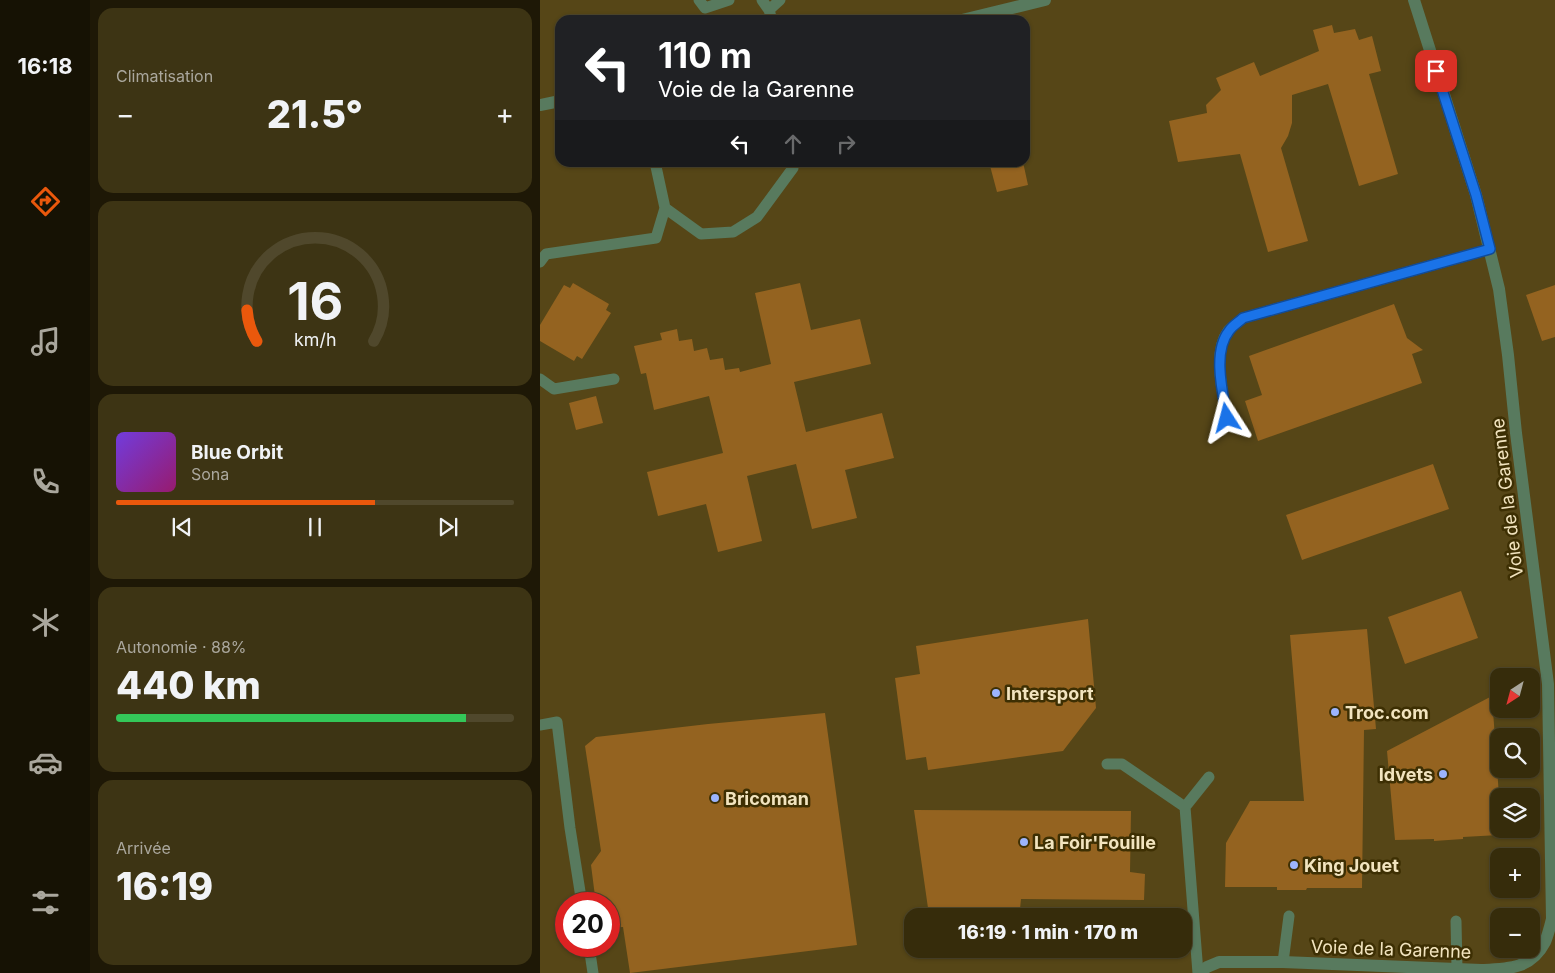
<!DOCTYPE html>
<html lang="fr">
<head>
<meta charset="utf-8">
<style>
	body { margin:0; font-family:Inter,sans-serif; background:#3d3414; color:#f1f3f6; height:100vh; display:flex; flex-direction:column; font-size:19px; white-space:nowrap }
	* { box-sizing:border-box; margin:0 }
	p { font-size:16px; color:#aaa79d }
	.icon { flex:none; width:28px; height:28px; fill:none; stroke:currentColor; stroke-width:2; stroke-linecap:round; stroke-linejoin:round }
	.map { position:relative; flex:1; overflow:hidden }
	.details { display:flex; flex-direction:column; gap:8px; padding:8px; background:#1e1806; width:450px }
	.details>* { flex:none }
	.hud { position:absolute; left:15px; top:15px; width:475px; height:152px; border-radius:15px; box-shadow:0 1px 4px #0004,0 0 0 1px #50482c; background:#202124; color:#fff; overflow:hidden }
	.needle { width:32px; rotate:216deg }
	.buttons { position:absolute; left:950px; top:668px; display:grid; gap:10px }
	.buttons a { display:grid; place-items:center; width:50px; height:50px; border-radius:10px; background:#362c0b; box-shadow:0 1px 4px #0004,0 0 0 1px #50482c; font-size:25px }
	.speed { position:absolute; left:15px; top:892px; display:flex; gap:10px; font-size:25px; font-weight:700; text-align:center }
	.speed>* { display:grid; place-content:center; width:65px; height:65px; border-radius:50%; background:#362c0b; box-shadow:0 1px 4px #0004,0 0 0 1px #50482c; line-height:1 }
	.speed .limit { border:8px solid #d22; background:#fff; color:#111 }
	.pin { position:absolute; display:grid; place-items:center; width:42px; height:42px; color:#fff; margin:-21px; border-radius:10px; box-shadow:0 2px 8px #0006 }
	.me { position:absolute; width:55px; margin:-28px; rotate:351deg; stroke-linejoin:round; filter:drop-shadow(0 0 4px #0008) }
	.turn { display:flex; align-items:center; gap:18px; height:105px; padding:0 20px; font-size:22px }
	.turn .icon { width:65px; height:65px; stroke-width:2.5 }
	.turn b { display:block; font-size:35px; line-height:42px }
	.lanes { display:flex; align-items:center; height:48px; padding:0 20px; background:#0003; justify-content:center; gap:25px; direction:ltr }
	.lanes .off { opacity:.35 }
	.big { font-size:38px; font-weight:800; line-height:1.1 }
	.details .tile { flex:1; display:flex; flex-direction:column; justify-content:center; gap:8px; min-width:0; padding:0 18px; border-radius:15px; background:#3d3414 }
	.details .dial { align-items:center; gap:0 }
	.dial svg { height:130px; overflow:visible; fill:none; stroke:#50482c; stroke-width:7; stroke-linecap:round; text-anchor:middle }
	.dial text { fill:#f1f3f6; stroke:none }
	.song { display:flex; align-items:center; gap:15px }
	.cover { width:60px; height:60px; border-radius:8px; background:linear-gradient(135deg,hsl(260 70% 55%),hsl(320 70% 35%)) }
	.played { height:5px; border-radius:2px; background:linear-gradient(90deg,#ea580c 65%,#50482c 65%) }
	.keys { display:flex; justify-content:space-around; direction:ltr }
	.heat { display:flex; justify-content:space-between; align-items:center; font-size:28px; direction:ltr }
	.charge { height:8px; border-radius:4px; background:linear-gradient(90deg,#34c759 88%,#50482c 0) }
	.trip { position:absolute; left:364px; top:908px; width:288px; height:50px; border-radius:15px; background:#362c0b; box-shadow:0 1px 4px #0004,0 0 0 1px #50482c; font-weight:800; line-height:50px; text-align:center }
	main { display:flex; flex:1; min-height:0 }
	.tab-bar { display:flex; flex-direction:column; width:90px; justify-content:space-around; align-items:center; background:#161204; color:#aaa79d }
	.tab-bar .icon { width:35px; height:35px }
	.tab-bar .on { color:#ea580c }
	.tab-bar b { font-size:22px; color:#f1f3f6 }
	.map>svg:first-child { display:block }
	.built { fill:#564617; fill-rule:evenodd }
	.building { fill:#946320 }
	.lines { fill:none; stroke-linecap:round; stroke-linejoin:round }
	.lane { stroke:#587a5e; stroke-width:11 }
	.street { stroke:#587a5e; stroke-width:12 }
	.route-casing { stroke:#114b97; stroke-width:12 }
	.route { stroke:#1a73e8; stroke-width:9 }
	.poi-dot { fill:#9cb4fd; stroke:#3d2f03; stroke-width:2 }
	.labels { text-anchor:middle; dominant-baseline:central; stroke-width:5; stroke-linejoin:round; paint-order:stroke }
	.street-label { font-size:18px; fill:#f2e4bf; stroke:#3d2f03 }
	.poi-label { font-size:18px; font-weight:bold; fill:#f2e4bf; stroke:#3d2f03; text-anchor:start }
</style>
</head>
<body>
<main>
<nav class="tab-bar">
<b>16:18</b>
<svg class="icon on" aria-label="directions" viewBox="0 0 24 24"><path d="M12 3l9 9-9 9-9-9zM9 14v-3h6M13 9l2 2-2 2"/></svg>
<svg class="icon" aria-label="music" viewBox="0 0 24 24"><path d="M9 18V5l10-2v13"/><circle cx="6" cy="18" r="3"/><circle cx="16" cy="16" r="3"/></svg>
<svg class="icon" aria-label="phone" viewBox="0 0 24 24"><path d="M5 4h4l2 5-3 2q2 4 5 5l2-3 5 2v4C11 20 4 13 5 4z"/></svg>
<svg class="icon" aria-label="climate" viewBox="0 0 24 24"><path d="M12 3v18M4 7l16 10M4 17L20 7"/></svg>
<svg class="icon" aria-label="car" viewBox="0 0 24 24"><path d="M5 17H2v-5l4-1 3-4h7l3 4 3 1v5h-3M9 17h6M6 11h13"/><circle cx="7" cy="17" r="2"/><circle cx="17" cy="17" r="2"/></svg>
<svg class="icon" aria-label="filters" viewBox="0 0 24 24"><path d="M4 7h16M4 17h16"/><circle cx="9" cy="7" r="2"/><circle cx="15" cy="17" r="2"/></svg>
</nav>
<section class="details">
<div class="tile"><p>Climatisation</p>
<div class="heat"><a>−</a><b class="big">21.5°</b><a>+</a></div>
</div>
<div class="tile dial"><svg viewBox="0 0 100 80">
<path d="M14 69A42 42 0 1 1 86 69"/>
<path d="M14 69A42 42 0 0 1 8 50" stroke="#ea580c"/>
<text x="50" y="56" font-size="32" font-weight="700">16</text>
<text x="50" y="72" font-size="11">km/h</text>
</svg></div>
<div class="tile">
<div class="song"><i class="cover"></i><div><b>Blue Orbit</b><p>Sona</p></div></div>
<div class="played"></div>
<div class="keys"><svg class="icon" aria-label="previous" viewBox="0 0 24 24"><path d="M18 5L8 12l10 7zM5 5v14"/></svg><svg class="icon" aria-label="pause" viewBox="0 0 24 24"><path d="M8 5v14M16 5v14"/></svg><svg class="icon" aria-label="next" viewBox="0 0 24 24"><path d="M6 5l10 7-10 7zM19 5v14"/></svg></div>
</div>
<div class="tile"><p>Autonomie · 88%</p><b class="big">440 km</b><div class="charge"></div></div>
<div class="tile"><p>Arrivée</p><b class="big">16:19</b></div>
</section>
<div class="map">
<svg width="1015" height="973" viewBox="0 0 1015 973">
	<rect width="100%" height="100%" fill="#483a0f"/>
	<path class="built" d="M 0,0 L 1015,0 L 1015,973 L 0,973 ZM 20,20 L 485,20 L 485,162 L 20,162 ZM 959,676 L 991,676 L 991,709 L 959,709 ZM 959,736 L 991,736 L 991,769 L 959,769 ZM 959,796 L 991,796 L 991,829 L 959,829 ZM 959,856 L 991,856 L 991,889 L 959,889 ZM 26,904 L 69,904 L 69,946 L 26,946 ZM 372,916 L 642,916 L 642,949 L 372,949 ZM 959,916 L 991,916 L 991,949 L 959,949 Z"/>
	<path class="building" d="M 792,25 L 794,33 L 815,29 L 819,40 L 832,36 L 841,71 L 829,74 L 858,174 L 819,186 L 788,84 L 752,95 L 752,123 L 748,136 L 741,148 L 768,241 L 728,252 L 700,154 L 638,162 L 629,121 L 667,113 L 666,105 L 681,90 L 676,78 L 714,62 L 720,76 L 779,51 L 773,30 Z
		M 449,162 L 483,162 L 488,185 L 457,192 Z
		M 33,283 L 69,304 L 66,310 L 71,313 L 42,359 L 37,356 L 34,361 L 0,341 L 0,325 L 24,285 L 30,288 Z
		M 260,283 L 271,330 L 320,319 L 331,364 L 254,382 L 266,432 L 342,413 L 354,458 L 305,470 L 317,518 L 272,529 L 256,464 L 207,476 L 222,541 L 178,552 L 166,504 L 118,516 L 107,472 L 183,453 L 169,396 L 114,410 L 106,373 L 101,374 L 94,346 L 122,340 L 120,333 L 137,329 L 139,341 L 152,339 L 154,351 L 167,348 L 170,360 L 183,358 L 185,370 L 199,368 L 200,372 L 231,364 L 215,293 Z
		M 1015,285 L 1015,337 L 1002,341 L 986,295 Z
		M 854,304 L 867,338 L 883,350 L 872,354 L 882,383 L 718,441 L 705,401 L 722,395 L 709,356 Z
		M 56,396 L 63,423 L 36,430 L 29,403 Z
		M 893,464 L 909,509 L 762,560 L 746,515 Z
		M 921,591 L 938,638 L 865,664 L 848,617 Z
		M 548,619 L 556,708 L 523,751 L 388,770 L 386,757 L 366,760 L 355,678 L 380,674 L 376,646 Z
		M 827,629 L 836,729 L 824,730 L 822,888 L 767,888 L 766,890 L 737,890 L 737,887 L 685,887 L 686,843 L 710,801 L 764,801 L 750,635 Z
		M 952,696 L 959,796 L 959,835 L 923,837 L 923,839 L 894,841 L 894,839 L 855,840 L 847,751 Z
		M 285,713 L 317,945 L 90,973 L 83,927 L 69,928 L 69,904 L 56,904 L 51,865 L 61,851 L 45,746 L 56,737 L 168,724 Z
		M 374,810 L 591,811 L 590,872 L 605,874 L 604,900 L 481,899 L 480,909 L 388,908 Z"/>
	<g class="lines">
		<path class="lane" d="M 159,0 L 165,8 L 189,0
			M 222,0 L 229,10 L 232,20
			M 229,10 L 240,0
			M 125,208 L 161,234 L 193,232 L 217,217 L 253,168
			M 0,262 L 6,254 L 116,238 L 125,208 L 115,162
			M 0,379 L 14,389 L 74,379
			M 687,418 C 683,394 672,352 688,331 C 692,326 699,322 703,318 L 950,249
			M 0,725 L 17,722 L 30,828 L 42,904
			M 567,764 L 582,764 L 645,807
			M 916,921 L 917,969
			M 49,946 L 53,973
			M 743,962 L 749,916
			M 658,973 L 645,807 L 669,777"/>
		<path class="street" d="M 422,20 L 505,0
			M 0,105 L 20,101
			M 659,973 L 667,967 L 679,962 L 743,962 L 941,970 C 969,969 991,969 1005,942 C 1008,935 1010,927 1012,919 L 1008,684 L 976,433 L 968,355 L 959,289 L 936,195 L 874,0"/>
	</g>
	<g class="lines">
		<defs>
			<path id="route" d="M 687,418 C 683,394 672,352 689,331 C 692,326 699,322 703,318 L 950,249 L 936,195 L 896,71"/>
		</defs>
		<use href="#route" class="route-casing"/>
		<use href="#route" class="route"/>
	</g>
	<g class="poi-dot">
		<circle cx="456" cy="693" r="5"/>
		<circle cx="795" cy="712" r="5"/>
		<circle cx="903" cy="774" r="5"/>
		<circle cx="175" cy="798" r="5"/>
		<circle cx="484" cy="842" r="5"/>
		<circle cx="754" cy="865" r="5"/>
	</g>
	<g class="labels">
		<g class="street-label">
			<text transform="translate(967 498) rotate(-97)">Voie de la Garenne</text>
			<text transform="translate(851 949) rotate(2)">Voie de la Garenne</text>
		</g>
		<g class="poi-label">
			<text x="466" y="693">Intersport</text>
			<text x="805" y="712">Troc.com</text>
			<text x="893" y="774" text-anchor="end">Idvets</text>
			<text x="185" y="798">Bricoman</text>
			<text x="494" y="842">La Foir'Fouille</text>
			<text x="764" y="865">King Jouet</text>
		</g>
	</g>
</svg>
<div class="buttons">
<a><svg class="needle" viewBox="-14 -14 28 28"><path d="M0-13l5 13h-10z" fill="#e53935"/><path d="M0 13l5-13h-10z" fill="#aaa79d"/></svg></a>
<a><svg class="icon" aria-label="search" viewBox="0 0 24 24"><circle cx="10" cy="10" r="6"/><path d="M15 15l6 6"/></svg></a>
<a><svg class="icon" aria-label="layers" viewBox="0 0 24 24"><path d="M12 4l9 5-9 5-9-5zM3 14l9 5 9-5"/></svg></a>
<a>+</a>
<a>−</a>
</div>
<div class="speed"><div class="limit">20</div></div>
<div class="pin" style="left:896px;top:71px;background:#d93025"><svg class="icon" aria-label="arrive" viewBox="0 0 24 24"><path d="M6 21V4h12l-3 4 3 4H6"/></svg></div>
<svg class="me" style="left:687px;top:418px" viewBox="-20 -20 40 40"><path d="M0-17L14 15 0 8-14 15z" fill="#1a73e8" stroke="#fff" stroke-width="4"/></svg>
<div class="trip">16:19 · 1 min · 170 m</div>
<div class="hud">
<div class="turn"><svg class="icon" aria-label="left" viewBox="0 0 24 24"><path d="M17 20v-9H6M10 6l-5 5 5 5"/></svg><div><b>110 m</b>Voie de la Garenne</div></div>
<div class="lanes"><svg class="icon" aria-label="left" viewBox="0 0 24 24"><path d="M17 20v-9H6M10 6l-5 5 5 5"/></svg><svg class="icon off" aria-label="ahead" viewBox="0 0 24 24"><path d="M12 20V5M6 11l6-6 6 6"/></svg><svg class="icon off" aria-label="right" viewBox="0 0 24 24"><path d="M7 20v-9h11M14 6l5 5-5 5"/></svg></div>
</div>
</div>
</main>
</body>
</html>
